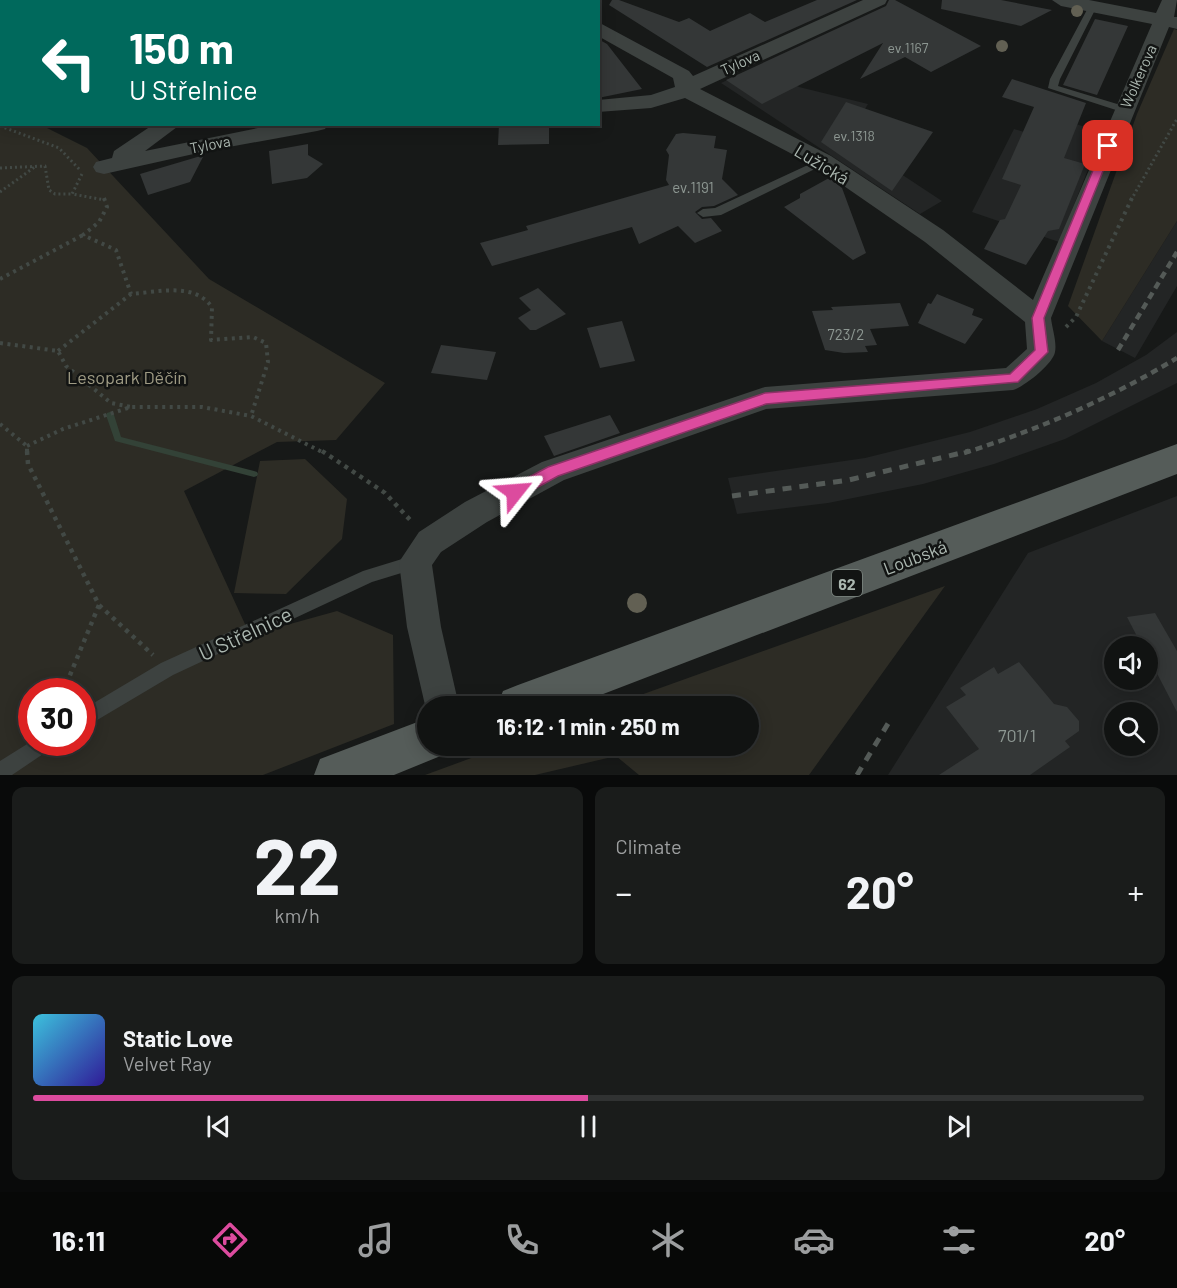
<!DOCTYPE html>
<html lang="en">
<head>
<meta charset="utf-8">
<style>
	body { margin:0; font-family:Barlow,sans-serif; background:#1a1c1b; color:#f1f3f6; height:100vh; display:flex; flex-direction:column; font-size:22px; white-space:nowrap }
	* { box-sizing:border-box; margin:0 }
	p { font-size:20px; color:#9c9e9f }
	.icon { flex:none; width:33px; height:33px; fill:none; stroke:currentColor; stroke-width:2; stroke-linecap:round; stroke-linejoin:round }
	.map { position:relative; height:775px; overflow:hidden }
	.sheet { display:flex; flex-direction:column; gap:12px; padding:12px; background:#090a0a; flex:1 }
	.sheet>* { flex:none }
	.top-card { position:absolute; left:0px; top:0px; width:600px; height:126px; box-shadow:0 3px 15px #0003,0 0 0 2px #303232; background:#00695c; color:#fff; overflow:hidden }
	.fabs { position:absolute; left:1104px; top:636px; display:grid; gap:12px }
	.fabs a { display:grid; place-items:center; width:54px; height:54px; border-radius:50%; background:#111312; box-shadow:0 3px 15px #0003,0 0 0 2px #303232; font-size:30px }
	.speed { position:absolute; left:18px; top:678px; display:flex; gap:12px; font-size:30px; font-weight:700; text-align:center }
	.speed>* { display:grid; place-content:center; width:78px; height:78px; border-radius:50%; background:#111312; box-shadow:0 3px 15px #0003,0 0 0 2px #303232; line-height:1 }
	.speed .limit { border:9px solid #d22; background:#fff; color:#111 }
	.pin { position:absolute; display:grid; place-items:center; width:51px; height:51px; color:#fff; margin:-26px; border-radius:12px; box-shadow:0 3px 9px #0006 }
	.me { position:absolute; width:66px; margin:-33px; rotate:62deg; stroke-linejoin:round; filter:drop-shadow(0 0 4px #0008) }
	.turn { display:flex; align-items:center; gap:21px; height:126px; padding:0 30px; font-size:27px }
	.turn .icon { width:78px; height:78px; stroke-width:2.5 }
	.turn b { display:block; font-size:42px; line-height:51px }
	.big { font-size:45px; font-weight:700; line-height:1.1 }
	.sheet .widget { flex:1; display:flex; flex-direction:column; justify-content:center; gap:9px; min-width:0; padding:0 21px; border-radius:12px; background:#1a1c1b }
	.sheet .dial { align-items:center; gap:0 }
	.dial b { font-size:78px; line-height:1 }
	.song { display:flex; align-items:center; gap:18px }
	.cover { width:72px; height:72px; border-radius:9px; background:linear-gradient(135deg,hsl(190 70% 55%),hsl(250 70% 35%)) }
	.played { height:6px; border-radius:3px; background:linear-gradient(90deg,#dc4b9e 50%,#303232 50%) }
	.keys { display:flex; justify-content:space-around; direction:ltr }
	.heat { display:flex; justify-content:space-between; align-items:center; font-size:33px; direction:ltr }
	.sheet .tiles { flex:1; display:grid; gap:12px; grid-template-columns:1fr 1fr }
	.widget:last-child { grid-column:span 2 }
	.trip { position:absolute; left:417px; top:696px; width:342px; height:60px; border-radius:30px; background:#111312; box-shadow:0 3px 15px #0003,0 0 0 2px #303232; font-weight:700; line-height:60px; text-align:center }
	.tab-bar { display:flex; height:96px; justify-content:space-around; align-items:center; background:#070807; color:#9c9e9f }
	.tab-bar .icon { width:42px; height:42px }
	.tab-bar .active { color:#dc4b9e }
	.tab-bar b { font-size:27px; color:#f1f3f6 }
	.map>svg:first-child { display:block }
	.built { fill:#232525; fill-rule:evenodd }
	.green { fill:#2d2c25; fill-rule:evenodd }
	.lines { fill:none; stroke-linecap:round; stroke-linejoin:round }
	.stream { fill:#334237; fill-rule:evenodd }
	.building { fill:#343737 }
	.path-far2 { stroke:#424945; stroke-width:3; stroke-dasharray:2 3; stroke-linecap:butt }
	.path-far1 { stroke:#424945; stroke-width:4; stroke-dasharray:3 4.5; stroke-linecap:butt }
	.path { stroke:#424945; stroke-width:4.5; stroke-dasharray:4 5; stroke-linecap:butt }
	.service { fill:#3d4240; fill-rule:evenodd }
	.minor { fill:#3d4240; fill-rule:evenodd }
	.primary { fill:#555c59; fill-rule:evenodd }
	.rail-far1 { stroke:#545a57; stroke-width:4.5; stroke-dasharray:7 5; stroke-linecap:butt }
	.rail { stroke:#545a57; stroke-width:5; stroke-dasharray:9 8; stroke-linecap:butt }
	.tree { fill:#626053 }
	.route { fill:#dc4b9e; stroke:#8f3167; stroke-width:1.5 }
	.labels { text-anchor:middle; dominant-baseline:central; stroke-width:5; stroke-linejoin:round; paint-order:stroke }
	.far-number-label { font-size:14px; fill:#8d9792 }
	.far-street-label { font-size:15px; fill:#abb7b0; stroke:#121413 }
	.number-label { font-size:15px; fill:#8d9792 }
	.shield { fill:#121413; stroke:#7d8681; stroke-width:1.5 }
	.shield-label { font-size:16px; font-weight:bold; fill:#abb7b0 }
	.street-label { font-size:18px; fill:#abb7b0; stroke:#121413 }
	.park-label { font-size:18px; fill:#9f9b84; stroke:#121413 }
	.near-number-label { font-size:18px; fill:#8d9792 }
	.near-street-label { font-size:21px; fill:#abb7b0; stroke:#121413 }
</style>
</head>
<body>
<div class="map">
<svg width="1177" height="775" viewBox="0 0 1177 775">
	<rect width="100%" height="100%" fill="#171918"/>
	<path class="built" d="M 762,64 L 799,87 L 868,104 L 853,129 L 857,145 L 942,201 L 920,214 L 721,83 Z
		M 1041,114 L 1103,132 L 1059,242 L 972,212 L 1014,129 L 1031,134 Z
		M 1177,221 L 1177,286 L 1135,358 L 1102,341 Z
		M 1177,332 L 1177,383 L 1065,439 L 994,464 L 923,484 L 828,503 L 737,514 L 728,478 L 865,458 L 970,432 L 1037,409 L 1096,383 L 1146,355 Z
		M 1177,496 L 1177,775 L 888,775 L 1028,553 ZM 1114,646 L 1148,646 L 1148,680 L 1114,680 ZM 1114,712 L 1148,712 L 1148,746 L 1114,746 Z"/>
	<path class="green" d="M 1174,29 L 1177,30 L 1177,221 L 1102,341 L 1068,306 L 1137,114 Z
		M 0,104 L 2,124 L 41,125 L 87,148 L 209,279 L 385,383 L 336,440 L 277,442 L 184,491 L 250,635 L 337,611 L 393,635 L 394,724 L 263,775 L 0,775 ZM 32,692 L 82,692 L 82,742 L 32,742 Z
		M 305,459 L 347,499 L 342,539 L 286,594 L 234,593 L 260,461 Z
		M 945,586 L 809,775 L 639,775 L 616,756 L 535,775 L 425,775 L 504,746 L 748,746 L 748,706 L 610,706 Z"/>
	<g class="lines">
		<path class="stream" d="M 110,412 L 113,413 L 114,415 L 121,437 L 254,471 L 257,472 L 258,474 L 257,476 L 254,477 L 115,441 L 106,415 L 107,413 Z"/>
	</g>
	<path class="building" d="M 612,0 L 619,0 L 679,22 L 689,18 L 710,31 L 750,13 L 765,22 L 817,0 L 857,0 L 707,67 L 609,5 Z
		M 889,0 L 895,0 L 981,46 L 931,72 L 905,57 L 860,79 L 883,43 L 762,104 L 726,80 L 886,6 Z
		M 942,0 L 1001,0 L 1052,10 L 1021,26 L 941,9 Z
		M 1095,19 L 1128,26 L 1097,95 L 1063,85 Z
		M 598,39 L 607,44 L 642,89 L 598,98 Z
		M 1012,79 L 1086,103 L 1064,158 L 1085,164 L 1059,229 L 1048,231 L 1026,265 L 984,249 L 1000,220 L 1005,219 L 1021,185 L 1002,179 L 1034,107 L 1002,97 Z
		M 846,102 L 933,132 L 892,191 L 821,142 Z
		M 499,124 L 549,124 L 549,144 L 498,145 Z
		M 683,133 L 716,136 L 714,148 L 727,150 L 722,179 L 738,195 L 714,206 L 702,207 L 695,212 L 702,219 L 711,218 L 722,231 L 695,243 L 678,226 L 639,244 L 632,227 L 492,266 L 480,243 L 528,230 L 526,226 L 669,185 L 666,180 L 669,155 L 666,150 L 676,134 Z
		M 308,144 L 308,155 L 323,164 L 307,178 L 272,184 L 269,151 Z
		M 204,155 L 190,182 L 148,195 L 140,174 Z
		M 829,178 L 842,188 L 866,253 L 853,260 L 784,207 L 800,198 L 800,194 Z
		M 538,288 L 566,314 L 536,330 L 530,330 L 518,318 L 531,310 L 519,298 Z
		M 937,294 L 974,309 L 972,315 L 983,319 L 965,344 L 918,323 L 928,303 L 931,304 Z
		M 900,303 L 909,326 L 870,329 L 877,345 L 865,346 L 868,352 L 844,353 L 825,350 L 812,311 L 833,310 L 831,307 Z
		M 622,321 L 635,361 L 600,368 L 587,328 Z
		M 441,345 L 496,352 L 487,380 L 431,373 Z
		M 610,415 L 620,433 L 554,456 L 544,436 Z
		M 1155,613 L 1177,651 L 1177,712 L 1148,656 L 1148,646 L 1142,646 L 1127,617 Z
		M 1019,662 L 1054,704 L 1067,707 L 1079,721 L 1079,731 L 1065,741 L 1070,747 L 1030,775 L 939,775 L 979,749 L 946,707 L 966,695 L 960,688 L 994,667 L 998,674 Z"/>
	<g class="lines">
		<path class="path-far2" d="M 97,2 L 100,0
			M 0,126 L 59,148 L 81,171
			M 0,168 L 45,166 L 49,190 L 55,194 L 72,194
			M 82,174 L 72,194 L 105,200
			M 0,192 L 36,166
			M 1131,200 L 1177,119"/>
		<path class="path-far1" d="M 104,198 L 107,207 L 99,222 L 83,235 L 116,250 L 131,294 C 158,292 194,282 212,307 L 211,340 L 253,337 L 266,343 L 268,362 L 251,416
			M 0,279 L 83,235
			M 1066,327 L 1076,317 L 1132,198
			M 0,343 L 58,351 L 66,366 L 111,403 L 131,407
			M 58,351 L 131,294
			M 0,424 L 27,446 L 27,453
			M 27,446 L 63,429 L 131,407 L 202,407 L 251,416 L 324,453"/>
		<path class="path" d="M 27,451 L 28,464 L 99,605 L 153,655
			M 322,451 L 385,493 L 413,523
			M 63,692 L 99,605"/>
		<path class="service" d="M 1093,3 L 1097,6 L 1060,79 L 1058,86 L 1127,107 L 1127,111 L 1119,111 L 1048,88 L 1050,79 L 1089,6 Z
			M 823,158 L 828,161 L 827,163 L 721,215 L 703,217 L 697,213 L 703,209 L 715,208 Z
			M 415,555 L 421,557 L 423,562 L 421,567 L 372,582 L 173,675 L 82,729 L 82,710 L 161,663 L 363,571 Z
			M 32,741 L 55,742 L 52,748 L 12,775 L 0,775 L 0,761 Z"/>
		<path class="minor" d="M 128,0 L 147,0 L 127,2 Z
			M 368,0 L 387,0 L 367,2 Z
			M 526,0 L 546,0 L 547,2 L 527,2 Z
			M 863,0 L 887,0 L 885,4 L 700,89 L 831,156 L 943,230 L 1033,300 L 1152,24 L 1061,6 L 1052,0 L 1089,0 L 1156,13 L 1162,0 L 1177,0 L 1174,17 L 1177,17 L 1177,29 L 1169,27 L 1051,318 C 1052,328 1057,342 1055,352 C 1053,364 1024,387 1013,390 L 766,409 L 564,480 L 487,522 L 441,552 L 432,565 L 441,627 L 459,706 L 428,706 L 428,718 L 407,627 L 399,562 L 419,532 L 465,502 L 542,462 L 765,387 L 1006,368 L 1027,349 L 1025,322 L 925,242 L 815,166 L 685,98 L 651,108 L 598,112 L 598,100 L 651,95 L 675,87 L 673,78 L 598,36 L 598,22 L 689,71 L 693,76 Z
			M 154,124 L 181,124 L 145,151 L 278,124 L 328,124 L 325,129 L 317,131 L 207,151 L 104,174 L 96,172 L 93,167 L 96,162 L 112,158 L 114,151 Z"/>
		<path class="primary" d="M 1177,444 L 1177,474 L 572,706 L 497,706 L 503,691 L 518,685 Z
			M 428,718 L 428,746 L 447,746 L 443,755 L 394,775 L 314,775 L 320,759 Z"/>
		<path class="rail-far1" d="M 1118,350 L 1177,252
			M 964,453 C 1040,429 1109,399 1177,358"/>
		<path class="rail" d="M 732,496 L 849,480 L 969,451
			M 857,775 L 892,717"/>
	</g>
	<g class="tree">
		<circle cx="1077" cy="11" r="6"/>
		<circle cx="1002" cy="46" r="6"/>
		<circle cx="637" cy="603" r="10"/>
	</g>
	<path class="route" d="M 1108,143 L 1113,146 L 1044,318 L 1048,352 L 1018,382 L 766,404 L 558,476 L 520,497 L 510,497 L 507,492 L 510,487 L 548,467 L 765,393 L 1010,374 L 1035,350 L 1032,318 L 1103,146 Z"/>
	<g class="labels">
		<g class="far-number-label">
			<text x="908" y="47">ev.1167</text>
			<text x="854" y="135">ev.1318</text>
		</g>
		<g class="far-street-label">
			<text transform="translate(740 62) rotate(-24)">Tylova</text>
			<text transform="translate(1138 76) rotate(-66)">Wolkerova</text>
			<text transform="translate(210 144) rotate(-11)">Tylova</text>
		</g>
		<g class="number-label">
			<text x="693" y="187">ev.1191</text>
			<text x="846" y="334">723/2</text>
		</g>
		<rect class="shield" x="832" y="570" width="30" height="26" rx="4.5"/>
		<g class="shield-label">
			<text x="847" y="583">62</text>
		</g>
		<g class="street-label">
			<text transform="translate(822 164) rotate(31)">Lužická</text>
			<text transform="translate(915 557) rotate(-21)">Loubská</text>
		</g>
		<g class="park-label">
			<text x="127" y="377">Lesopark Děčín</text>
		</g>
		<g class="near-number-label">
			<text x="1017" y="735">701/1</text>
		</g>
		<g class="near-street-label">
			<text transform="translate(245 633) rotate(-25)">U Střelnice</text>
		</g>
	</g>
</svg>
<div class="fabs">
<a><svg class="icon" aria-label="sound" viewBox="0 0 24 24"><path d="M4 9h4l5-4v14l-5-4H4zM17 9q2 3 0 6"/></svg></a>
<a><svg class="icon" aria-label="search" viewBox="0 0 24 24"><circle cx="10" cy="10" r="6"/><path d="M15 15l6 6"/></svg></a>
</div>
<div class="speed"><div class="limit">30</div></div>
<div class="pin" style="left:1108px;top:146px;background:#d93025"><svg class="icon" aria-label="arrive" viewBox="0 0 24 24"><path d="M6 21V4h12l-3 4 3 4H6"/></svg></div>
<svg class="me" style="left:515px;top:492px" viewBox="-20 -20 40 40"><path d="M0-17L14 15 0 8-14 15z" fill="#dc4b9e" stroke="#fff" stroke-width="4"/></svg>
<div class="trip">16:12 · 1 min · 250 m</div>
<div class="top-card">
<div class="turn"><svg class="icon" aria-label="left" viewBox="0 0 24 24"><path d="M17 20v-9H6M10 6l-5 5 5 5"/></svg><div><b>150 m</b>U Střelnice</div></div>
</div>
</div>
<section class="sheet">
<div class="tiles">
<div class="widget dial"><b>22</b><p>km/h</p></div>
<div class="widget"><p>Climate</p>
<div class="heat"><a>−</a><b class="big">20°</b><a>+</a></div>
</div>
<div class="widget">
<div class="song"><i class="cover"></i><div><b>Static Love</b><p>Velvet Ray</p></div></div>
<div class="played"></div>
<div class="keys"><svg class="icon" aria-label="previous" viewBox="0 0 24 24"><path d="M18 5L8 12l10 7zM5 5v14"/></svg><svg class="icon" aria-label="pause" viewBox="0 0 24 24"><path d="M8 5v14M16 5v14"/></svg><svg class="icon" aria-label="next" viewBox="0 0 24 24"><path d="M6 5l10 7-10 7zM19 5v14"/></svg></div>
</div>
</div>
</section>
<nav class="tab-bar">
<b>16:11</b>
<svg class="icon active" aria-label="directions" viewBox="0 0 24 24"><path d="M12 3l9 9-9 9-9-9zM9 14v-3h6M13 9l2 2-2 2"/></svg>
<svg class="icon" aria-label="music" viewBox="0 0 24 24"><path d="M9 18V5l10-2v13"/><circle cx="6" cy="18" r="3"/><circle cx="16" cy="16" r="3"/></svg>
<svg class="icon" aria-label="phone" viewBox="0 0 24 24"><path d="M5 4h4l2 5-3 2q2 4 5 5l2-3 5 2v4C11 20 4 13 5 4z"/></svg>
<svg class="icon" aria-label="climate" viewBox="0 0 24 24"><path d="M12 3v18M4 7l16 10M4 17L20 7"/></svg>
<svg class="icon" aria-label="car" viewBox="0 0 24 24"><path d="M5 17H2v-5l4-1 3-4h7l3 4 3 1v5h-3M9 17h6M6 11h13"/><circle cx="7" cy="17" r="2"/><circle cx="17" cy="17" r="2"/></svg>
<svg class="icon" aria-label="filters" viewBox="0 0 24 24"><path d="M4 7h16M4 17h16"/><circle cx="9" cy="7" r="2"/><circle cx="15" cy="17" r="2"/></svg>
<b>20°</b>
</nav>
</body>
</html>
